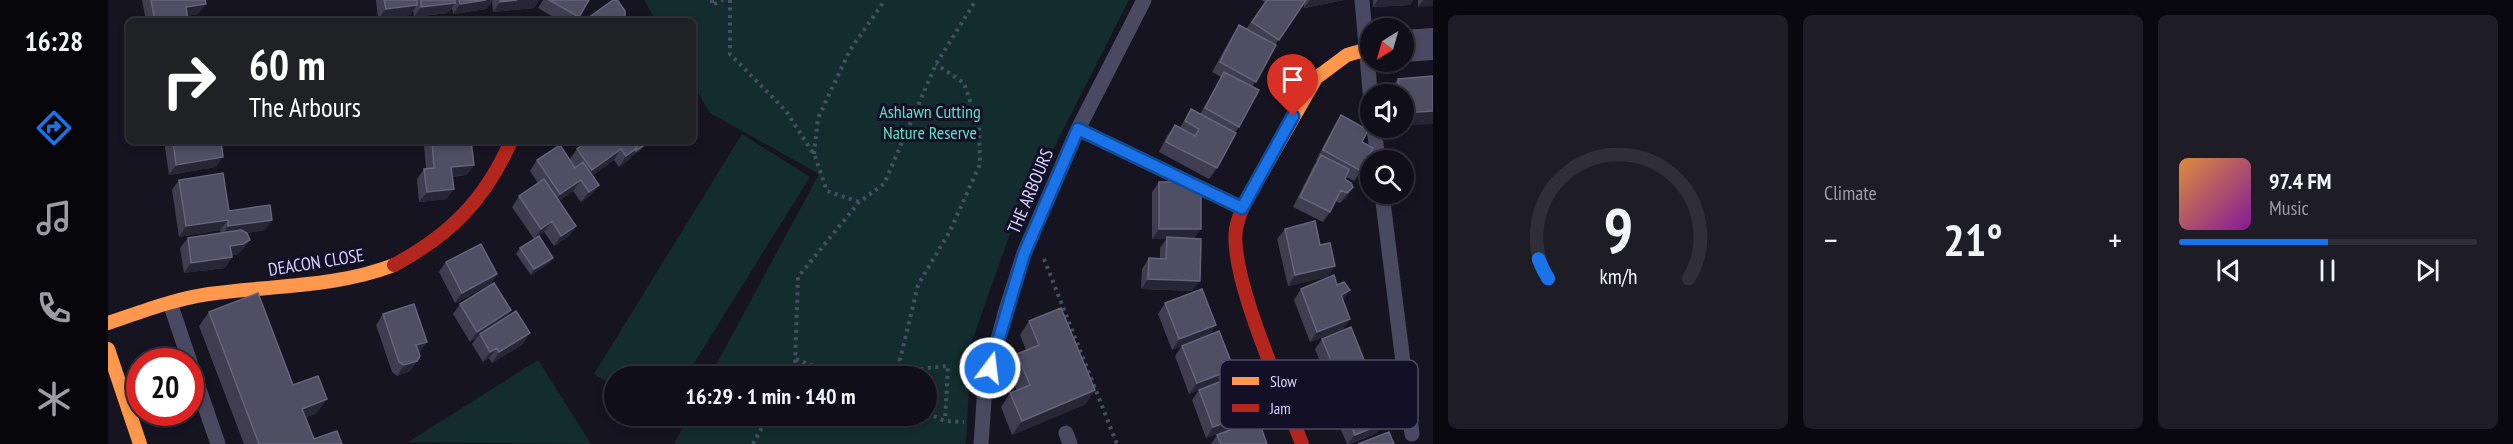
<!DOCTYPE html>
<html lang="en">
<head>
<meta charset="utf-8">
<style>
	body { margin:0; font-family:"PT Sans Narrow",sans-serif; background:#1e1d26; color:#f1f3f6; height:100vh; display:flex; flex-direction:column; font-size:22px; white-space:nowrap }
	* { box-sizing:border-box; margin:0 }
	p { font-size:20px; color:#9c9ca2 }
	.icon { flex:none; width:33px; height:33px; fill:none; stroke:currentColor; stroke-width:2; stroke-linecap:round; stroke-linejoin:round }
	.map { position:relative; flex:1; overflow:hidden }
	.drawer { display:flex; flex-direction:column; gap:15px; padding:15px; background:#09080e; width:1080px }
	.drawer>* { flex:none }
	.top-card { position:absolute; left:18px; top:18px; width:570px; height:126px; border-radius:9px; box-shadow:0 3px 9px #0003,0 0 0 2px #302f38; background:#202124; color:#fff; overflow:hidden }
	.needle { width:39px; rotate:217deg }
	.buttons { position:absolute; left:1252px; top:18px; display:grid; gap:12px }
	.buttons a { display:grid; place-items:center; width:54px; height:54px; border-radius:50%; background:#100f19; box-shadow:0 3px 9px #0003,0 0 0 2px #302f38; font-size:30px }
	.speed { position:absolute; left:18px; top:348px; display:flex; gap:12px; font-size:30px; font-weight:700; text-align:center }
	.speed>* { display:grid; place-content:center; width:78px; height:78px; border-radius:50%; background:#100f19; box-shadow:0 3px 9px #0003,0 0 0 2px #302f38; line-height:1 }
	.speed .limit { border:9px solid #d22; background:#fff; color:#111 }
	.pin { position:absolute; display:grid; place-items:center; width:51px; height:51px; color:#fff; margin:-62px -26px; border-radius:50% 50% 50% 0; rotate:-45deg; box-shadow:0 0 6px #0007 }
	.pin .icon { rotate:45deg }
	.me { position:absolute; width:66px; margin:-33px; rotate:15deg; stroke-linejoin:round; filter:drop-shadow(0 0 4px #0008) }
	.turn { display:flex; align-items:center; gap:21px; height:126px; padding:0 24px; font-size:27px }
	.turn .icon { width:78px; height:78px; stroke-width:2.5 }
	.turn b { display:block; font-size:42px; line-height:51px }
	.big { font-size:45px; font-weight:700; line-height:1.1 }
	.drawer .tile { flex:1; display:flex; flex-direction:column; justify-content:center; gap:9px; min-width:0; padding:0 21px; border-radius:9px; background:#1e1d26 }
	.drawer .dial { align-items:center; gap:0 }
	.dial svg { height:156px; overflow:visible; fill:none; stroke:#302f38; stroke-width:7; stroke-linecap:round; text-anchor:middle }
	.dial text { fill:#f1f3f6; stroke:none }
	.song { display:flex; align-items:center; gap:18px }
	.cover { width:72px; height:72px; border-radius:9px; background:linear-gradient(135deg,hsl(30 70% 55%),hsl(290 70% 35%)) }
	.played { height:6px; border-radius:3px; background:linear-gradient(90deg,#1a73e8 50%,#302f38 50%) }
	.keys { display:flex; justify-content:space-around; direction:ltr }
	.heat { display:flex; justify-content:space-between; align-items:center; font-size:33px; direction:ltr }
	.drawer .tiles { flex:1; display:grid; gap:15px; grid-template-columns:repeat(3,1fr) }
	.trip { position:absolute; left:496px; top:366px; width:333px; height:60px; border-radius:30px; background:#100f19; box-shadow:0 3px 9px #0003,0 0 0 2px #302f38; font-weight:700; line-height:60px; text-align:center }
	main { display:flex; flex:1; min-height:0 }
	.menu { display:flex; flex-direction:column; width:108px; justify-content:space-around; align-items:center; background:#06060a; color:#9c9ca2 }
	.menu .icon { width:42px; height:42px }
	.menu .current { color:#1a73e8 }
	.menu b { font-size:27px; color:#f1f3f6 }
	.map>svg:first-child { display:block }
	.park { fill:#132c2d }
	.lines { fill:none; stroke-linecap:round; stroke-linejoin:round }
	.path { stroke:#44505f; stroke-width:4; stroke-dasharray:3 4.5; stroke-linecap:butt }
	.lane { stroke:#4a4962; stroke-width:15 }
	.street { stroke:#4a4962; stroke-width:32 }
	.slow { stroke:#ff974d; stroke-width:14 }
	.jam { stroke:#b3261e; stroke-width:14 }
	.wall { fill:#403d50 }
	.shaded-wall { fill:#282635 }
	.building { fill:#504e63; stroke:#66637b; stroke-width:1.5 }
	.route-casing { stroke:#114b97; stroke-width:15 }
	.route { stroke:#1a73e8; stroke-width:10 }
	.labels { text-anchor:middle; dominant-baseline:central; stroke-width:6; stroke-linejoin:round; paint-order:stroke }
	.park-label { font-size:18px; fill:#5fe0c0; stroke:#130f26 }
	.street-label { font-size:18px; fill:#d9d4ff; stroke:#130f26 }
	.key { fill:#130f26; stroke:#4e4a67; stroke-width:1.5 }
	.key-label { font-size:16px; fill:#d9d4ff }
</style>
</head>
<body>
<main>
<nav class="menu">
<b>16:28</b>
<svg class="icon current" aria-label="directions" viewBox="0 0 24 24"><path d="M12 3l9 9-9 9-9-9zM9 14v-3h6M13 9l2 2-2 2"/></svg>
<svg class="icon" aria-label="music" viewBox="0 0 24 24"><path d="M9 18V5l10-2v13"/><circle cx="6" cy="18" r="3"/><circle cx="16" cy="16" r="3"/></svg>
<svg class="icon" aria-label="phone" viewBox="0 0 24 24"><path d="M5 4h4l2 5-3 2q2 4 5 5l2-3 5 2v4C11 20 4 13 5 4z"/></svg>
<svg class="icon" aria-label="climate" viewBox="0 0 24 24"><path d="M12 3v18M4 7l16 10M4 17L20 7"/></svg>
</nav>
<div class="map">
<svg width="1325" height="444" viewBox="0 0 1325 444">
	<rect width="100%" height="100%" fill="#161421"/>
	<path class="park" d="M 536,0 L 1021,0 L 902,234 L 863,344 L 858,444 L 566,444 L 581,416 L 819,416 L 819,376 L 602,376 L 711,174 L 602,113 L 585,85 L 585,21 L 548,21 Z
		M 634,134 L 702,177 L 578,376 L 507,376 L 507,387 L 486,374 Z
		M 430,360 L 483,444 L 300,442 Z"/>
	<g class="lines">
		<path class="path" d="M 604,0 L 604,5 L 615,0
			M 622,0 L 622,54 L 678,111 L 707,156 L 719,191 L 751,202
			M 706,154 L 710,118 L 742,50 L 777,0
			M 936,259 L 1009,444
			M 688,359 L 729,376
			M 797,375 L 792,360 L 810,285 L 842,231 L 872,164 L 871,127 L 856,83 L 828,64
			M 680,376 L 687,363 L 690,277 L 751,202 L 776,184 L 828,64 L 868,0
			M 791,376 L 819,368 L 840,366 L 837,421
			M 819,413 L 837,421 L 856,422
			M 645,444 L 660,416"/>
		<path class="lane" d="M 1036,0 L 970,129 L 1134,208
			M 1254,0 L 1263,102
			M 1266,128 L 1270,160
			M 1274,194 L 1304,434
			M 62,303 L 82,362
			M 82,363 L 110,444
			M 958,433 L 962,444
			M 873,444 L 877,387 L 898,310 L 916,253 L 970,129"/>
		<path class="street" d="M 1296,46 L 1325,44"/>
		<path class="slow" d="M 1141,195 L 1208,78 L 1239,55 L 1263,48
			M 0,323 C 33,312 66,299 101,294 C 164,285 226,288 286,265
			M 0,349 L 32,444"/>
		<path class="jam" d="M 1141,195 C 1135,206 1130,217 1128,229 C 1121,277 1176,395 1194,444
			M 286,265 C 342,235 377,200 403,141"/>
	</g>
	<path class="wall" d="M 34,0 L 97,0 L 98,4 L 90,14 L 79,16 L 80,21 L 38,21 Z
		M 268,0 L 431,0 L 426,8 L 385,12 L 384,1 L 378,9 L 345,14 L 344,8 L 340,13 L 306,17 L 305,10 L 302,15 L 270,19 Z
		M 435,0 L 481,0 L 468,21 L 452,21 L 430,8 Z
		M 1153,0 L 1236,0 L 1196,8 L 1196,4 L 1167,45 L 1144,87 L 1131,127 L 1127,132 L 1109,168 L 1101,179 L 1051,152 L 1059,136 L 1067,125 L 1072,128 L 1083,109 L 1092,114 L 1113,77 L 1104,72 L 1124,36 L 1131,25 L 1138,29 L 1157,2 Z
		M 1265,0 L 1305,0 L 1302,5 L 1265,7 Z
		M 1310,0 L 1325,0 L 1310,7 Z
		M 1290,79 L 1325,124 L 1296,94 L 1280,94 L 1280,93 Z
		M 1233,115 L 1254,142 L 1253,171 L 1246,181 L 1238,177 L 1237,179 L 1245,187 L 1238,198 L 1232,203 L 1227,201 L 1222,212 L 1215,222 L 1185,207 L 1206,165 L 1209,161 L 1208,160 L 1226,126 Z
		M 56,141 L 113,141 L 108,167 L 61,175 Z
		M 316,141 L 363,141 L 366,165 L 358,175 L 344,177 L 339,199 L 311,202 L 309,179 L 316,169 L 318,168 L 316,146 L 318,142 L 316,142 Z
		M 469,149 L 534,149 L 524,156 L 522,159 L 511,167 L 506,160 L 484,176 L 483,195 L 473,202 L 465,191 L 451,201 L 468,226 L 461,236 L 446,246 L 436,232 L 426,239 L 404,207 L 411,196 L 430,183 L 422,171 L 429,160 L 462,159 Z
		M 71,180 L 121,211 L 164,220 L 157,230 L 139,233 L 142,240 L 134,250 L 128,255 L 124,255 L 124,257 L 117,268 L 76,273 L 72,248 L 80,238 L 113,233 L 112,230 L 71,237 L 64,190 Z
		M 1051,182 L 1093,229 L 1086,238 L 1084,291 L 1033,289 L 1034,269 L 1041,258 L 1052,259 L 1052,248 L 1058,239 L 1044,239 L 1044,192 Z
		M 1177,229 L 1220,277 L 1180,286 L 1169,239 Z
		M 412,248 L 445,258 L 441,263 L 423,275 L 408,254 Z
		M 338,262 L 389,274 L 382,285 L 347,303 L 331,272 Z
		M 1229,285 L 1242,319 L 1235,329 L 1202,342 L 1186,300 L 1193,289 Z
		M 1057,303 L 1108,325 L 1101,335 L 1126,369 L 1119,379 L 1081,394 L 1067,356 L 1074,346 L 1064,350 L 1050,314 Z
		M 352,304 L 403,310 L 398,318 L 415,344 L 384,363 L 381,358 L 375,362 L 364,344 L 369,337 L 362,342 L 345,314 Z
		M 101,312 L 185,385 L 209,413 L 197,418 L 206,439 L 234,444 L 136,444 L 91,326 Z
		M 275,314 L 319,342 L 310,352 L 309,361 L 302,371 L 289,376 L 284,372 L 268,325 Z
		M 921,321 L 978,404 L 904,435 L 893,407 L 902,393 L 909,391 L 899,368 L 909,354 L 918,350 L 912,335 Z
		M 1214,339 L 1253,381 L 1224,392 L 1207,349 Z
		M 1091,390 L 1139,423 L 1098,438 L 1084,400 Z
		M 1230,393 L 1269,433 L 1242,444 L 1239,444 L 1222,404 Z
		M 1109,435 L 1159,444 L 1103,444 Z"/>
	<path class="shaded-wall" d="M 378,0 L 385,0 L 378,9 L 345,14 L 352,4 Z
		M 409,0 L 431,0 L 426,8 L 385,12 L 392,2 Z
		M 1202,0 L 1236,0 L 1196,8 Z
		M 1270,0 L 1305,0 L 1302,5 L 1265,7 Z
		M 1315,0 L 1325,0 L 1325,6 L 1310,7 Z
		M 347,3 L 340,13 L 306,17 L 313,7 Z
		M 98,4 L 90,14 L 71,17 L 78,7 Z
		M 309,5 L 302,15 L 270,19 L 278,9 Z
		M 1325,111 L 1325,124 L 1296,126 L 1296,113 Z
		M 538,144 L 534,149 L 524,156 L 528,151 Z
		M 529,148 L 522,159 L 511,167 L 518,156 Z
		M 513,149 L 506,160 L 477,181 L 484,170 Z
		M 115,157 L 108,167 L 61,175 L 68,165 Z
		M 366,165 L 358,175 L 336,177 L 343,167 Z
		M 473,180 L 465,191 L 445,205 L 452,194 Z
		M 491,185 L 483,195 L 473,202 L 481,192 Z
		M 1245,187 L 1238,198 L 1232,203 L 1239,193 Z
		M 346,189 L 339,199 L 311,202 L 319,192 Z
		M 120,220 L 112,230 L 71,237 L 78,226 Z
		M 164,220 L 157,230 L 113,237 L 120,226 Z
		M 444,221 L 436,232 L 426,239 L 433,229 Z
		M 468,226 L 461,236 L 446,246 L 453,236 Z
		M 1051,229 L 1093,229 L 1086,239 L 1059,237 L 1058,239 L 1044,239 Z
		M 142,240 L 134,250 L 128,255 L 115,256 L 122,246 Z
		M 124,257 L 117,268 L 76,273 L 83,263 Z
		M 445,258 L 441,263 L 423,275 L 426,269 Z
		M 1227,266 L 1220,277 L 1180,286 L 1187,275 Z
		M 389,274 L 382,285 L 347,303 L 354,293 Z
		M 1040,279 L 1092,281 L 1084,291 L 1033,289 Z
		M 1242,290 L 1235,300 L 1233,295 Z
		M 403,310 L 396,321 L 372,334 L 369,337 L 362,342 L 369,332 Z
		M 1242,319 L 1235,329 L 1202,342 L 1209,332 Z
		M 1108,325 L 1101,335 L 1064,350 L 1071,339 Z
		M 422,333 L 415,344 L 384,363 L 391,352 Z
		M 319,342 L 312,352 L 301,356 L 308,345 Z
		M 389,348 L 381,358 L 375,362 L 382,352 Z
		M 309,361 L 302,371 L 289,376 L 296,365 Z
		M 1126,369 L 1119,379 L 1081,394 L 1089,383 Z
		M 1260,370 L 1253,381 L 1224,392 L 1232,382 Z
		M 987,390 L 978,404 L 904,435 L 914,421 Z
		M 219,399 L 209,413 L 184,423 L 194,409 Z
		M 1146,412 L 1139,423 L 1098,438 L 1105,427 Z
		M 1276,423 L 1269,433 L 1240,444 L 1247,435 Z"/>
	<path class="building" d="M 43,0 L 97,0 L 98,4 L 78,7 L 80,21 L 47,21 Z
		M 276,0 L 309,0 L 309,5 L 278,9 Z
		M 313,0 L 347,0 L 347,3 L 313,7 Z
		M 351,0 L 378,0 L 352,4 Z
		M 392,0 L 409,0 L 392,2 Z
		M 441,0 L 481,0 L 471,17 Z
		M 505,0 L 510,1 L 517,11 L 517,16 L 510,21 L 476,21 Z
		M 1159,0 L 1198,0 L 1171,40 L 1144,22 Z
		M 1131,25 L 1168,45 L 1148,82 L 1112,62 Z
		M 1116,72 L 1151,90 L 1131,127 L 1097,108 Z
		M 1325,76 L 1325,111 L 1296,113 L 1296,94 L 1291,94 L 1290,79 Z
		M 1083,109 L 1128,133 L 1109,168 L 1058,142 L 1067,125 L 1087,136 L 1091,129 L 1077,121 Z
		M 1233,115 L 1260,130 L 1254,142 L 1265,148 L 1253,171 L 1215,150 Z
		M 65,141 L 113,141 L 115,157 L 68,165 Z
		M 324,141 L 363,141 L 366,165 L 343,167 L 346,189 L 319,192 L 316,169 L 326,168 Z
		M 480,141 L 524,141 L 529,148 L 518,156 L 513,149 L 484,170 L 469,149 Z
		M 524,141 L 536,141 L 538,144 L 528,151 L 527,149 L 529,148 Z
		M 452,145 L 467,168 L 475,162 L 491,185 L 481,192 L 473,180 L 452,194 L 429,160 Z
		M 1213,155 L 1241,169 L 1237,179 L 1243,183 L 1245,187 L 1239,193 L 1233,190 L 1222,212 L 1192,197 Z
		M 115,173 L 121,211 L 162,205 L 164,220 L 120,226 L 120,220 L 78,226 L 71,180 Z
		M 436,179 L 468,226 L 453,236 L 444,221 L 433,229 L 411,196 Z
		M 1051,182 L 1093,182 L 1093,229 L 1051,229 Z
		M 1207,221 L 1212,245 L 1222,243 L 1227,266 L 1187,275 L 1177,229 Z
		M 133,230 L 139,233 L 142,240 L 135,244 L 122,246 L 124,257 L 83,263 L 80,238 Z
		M 431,236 L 445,258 L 426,269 L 412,248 Z
		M 1059,237 L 1093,239 L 1092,281 L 1040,279 L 1041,258 L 1058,259 Z
		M 373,244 L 389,274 L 354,293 L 338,262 Z
		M 1226,275 L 1229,285 L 1236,282 L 1242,290 L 1233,295 L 1242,319 L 1209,332 L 1193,289 Z
		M 386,283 L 403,310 L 369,332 L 352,304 Z
		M 1094,289 L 1108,325 L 1071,339 L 1057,303 Z
		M 150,293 L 185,385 L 210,376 L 219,399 L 194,409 L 206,439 L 229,431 L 234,444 L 151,444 L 101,312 Z
		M 306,304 L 319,342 L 308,345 L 312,356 L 309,361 L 296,365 L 291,362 L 275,314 Z
		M 953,308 L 987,390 L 914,421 L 902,393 L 922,385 L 909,354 L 931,345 L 921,321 Z
		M 408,311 L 422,333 L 391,352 L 389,348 L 382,352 L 372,334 Z
		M 1243,327 L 1260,370 L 1232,382 L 1214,339 Z
		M 1111,331 L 1126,369 L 1089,383 L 1074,346 Z
		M 1132,374 L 1146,412 L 1105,427 L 1091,390 Z
		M 1259,381 L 1276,423 L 1247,435 L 1230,393 Z
		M 1150,419 L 1159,444 L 1113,444 L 1109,435 Z
		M 1281,432 L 1286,444 L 1250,444 Z"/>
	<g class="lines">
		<defs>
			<path id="route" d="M 882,368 L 916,254 L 970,129 L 1134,208 L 1185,116"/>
		</defs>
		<use href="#route" class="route-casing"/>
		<use href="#route" class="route"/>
	</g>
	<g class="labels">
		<g class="park-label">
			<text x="822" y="111">Ashlawn Cutting<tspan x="822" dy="21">Nature Reserve</tspan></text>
		</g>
		<g class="street-label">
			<text transform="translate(922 191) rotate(-67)">THE ARBOURS</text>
			<text transform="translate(208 262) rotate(-9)">DEACON CLOSE</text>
		</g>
	</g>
	<rect x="1112" y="360" width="198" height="69" rx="9" class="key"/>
	<rect x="1124" y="377" width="27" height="8" fill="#ff974d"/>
	<rect x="1124" y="404" width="27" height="8" fill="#b3261e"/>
	<g class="key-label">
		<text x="1162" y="387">Slow</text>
		<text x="1162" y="414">Jam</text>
	</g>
</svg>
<div class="buttons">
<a><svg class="needle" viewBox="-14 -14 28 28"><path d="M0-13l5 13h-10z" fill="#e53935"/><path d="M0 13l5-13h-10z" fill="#9c9ca2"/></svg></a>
<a><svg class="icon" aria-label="sound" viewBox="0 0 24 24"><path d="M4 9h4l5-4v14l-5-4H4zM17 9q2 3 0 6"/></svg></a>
<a><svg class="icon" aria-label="search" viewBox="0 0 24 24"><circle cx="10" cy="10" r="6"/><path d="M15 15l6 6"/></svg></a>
</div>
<div class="speed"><div class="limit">20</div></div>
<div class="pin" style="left:1185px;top:116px;background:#d93025"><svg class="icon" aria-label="arrive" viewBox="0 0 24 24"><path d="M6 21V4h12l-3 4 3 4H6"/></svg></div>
<svg class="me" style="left:882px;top:368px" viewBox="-20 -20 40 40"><circle r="17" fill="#1a73e8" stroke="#fff" stroke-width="3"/><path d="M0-11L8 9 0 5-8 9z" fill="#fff"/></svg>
<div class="trip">16:29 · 1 min · 140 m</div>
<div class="top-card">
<div class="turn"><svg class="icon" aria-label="right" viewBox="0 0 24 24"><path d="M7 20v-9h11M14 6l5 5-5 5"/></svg><div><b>60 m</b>The Arbours</div></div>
</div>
</div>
<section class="drawer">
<div class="tiles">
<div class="tile dial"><svg viewBox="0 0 100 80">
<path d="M14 69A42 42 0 1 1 86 69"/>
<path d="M14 69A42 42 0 0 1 9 59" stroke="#1a73e8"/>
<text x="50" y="56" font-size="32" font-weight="700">9</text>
<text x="50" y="72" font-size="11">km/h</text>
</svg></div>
<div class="tile"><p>Climate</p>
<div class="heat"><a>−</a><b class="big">21°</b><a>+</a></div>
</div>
<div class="tile">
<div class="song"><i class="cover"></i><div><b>97.4 FM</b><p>Music</p></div></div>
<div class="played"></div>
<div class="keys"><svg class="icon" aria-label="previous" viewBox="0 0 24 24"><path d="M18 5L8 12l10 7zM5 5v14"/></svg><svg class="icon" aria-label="pause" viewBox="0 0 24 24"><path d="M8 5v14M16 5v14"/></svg><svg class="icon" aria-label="next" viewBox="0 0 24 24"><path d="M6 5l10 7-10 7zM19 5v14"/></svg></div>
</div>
</div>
</section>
</main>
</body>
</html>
